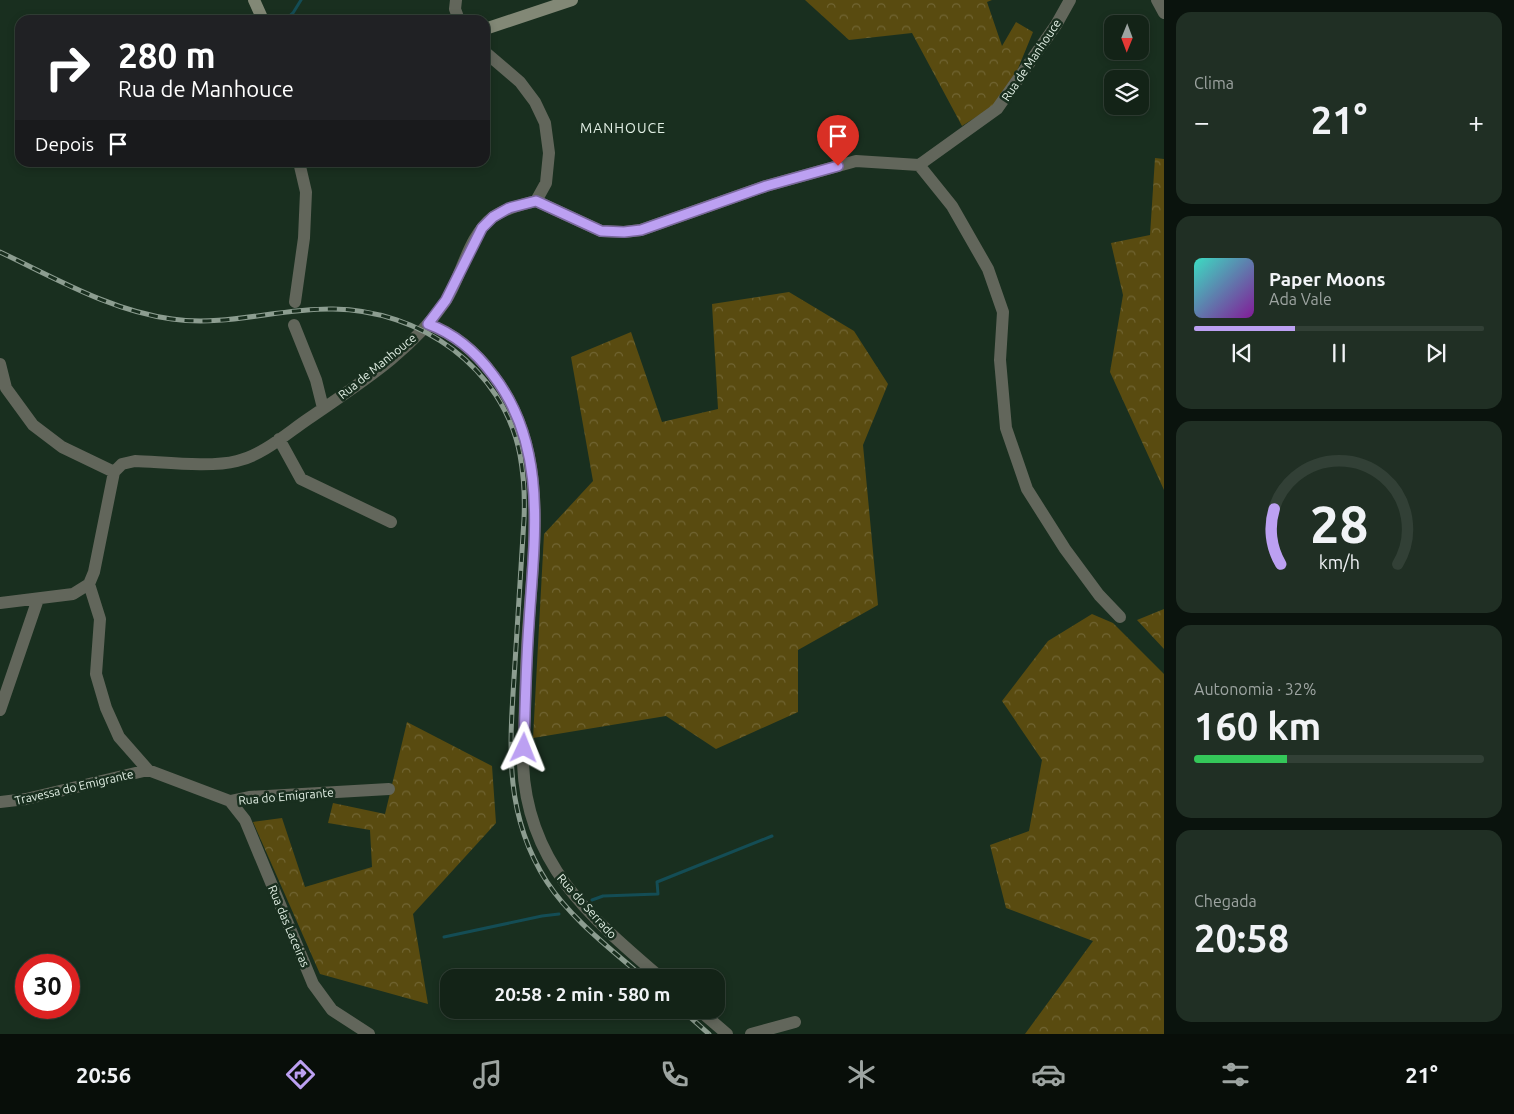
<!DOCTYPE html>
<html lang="pt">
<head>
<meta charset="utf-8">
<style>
	body { margin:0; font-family:Ubuntu,sans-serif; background:#202f24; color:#f1f3f6; height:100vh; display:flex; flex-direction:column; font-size:19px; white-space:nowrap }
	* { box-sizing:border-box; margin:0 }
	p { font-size:16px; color:#9da4a1 }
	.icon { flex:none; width:28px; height:28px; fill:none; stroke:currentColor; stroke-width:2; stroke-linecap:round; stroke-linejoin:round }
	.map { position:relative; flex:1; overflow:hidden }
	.panel { display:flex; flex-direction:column; gap:12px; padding:12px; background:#0a130d; width:350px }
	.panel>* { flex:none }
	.hud { position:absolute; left:15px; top:15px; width:475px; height:152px; border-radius:15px; box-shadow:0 2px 8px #0003,0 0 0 1px #324036; background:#202124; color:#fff; overflow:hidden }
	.needle { width:32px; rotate:181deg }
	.buttons { position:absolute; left:1104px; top:15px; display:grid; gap:10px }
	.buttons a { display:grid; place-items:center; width:45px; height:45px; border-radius:10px; background:#132317; box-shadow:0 2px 8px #0003,0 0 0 1px #324036; font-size:25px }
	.speed { position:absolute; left:15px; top:954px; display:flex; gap:10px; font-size:25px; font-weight:700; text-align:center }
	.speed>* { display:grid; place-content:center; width:65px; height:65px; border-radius:50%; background:#132317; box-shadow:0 2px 8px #0003,0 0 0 1px #324036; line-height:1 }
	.speed .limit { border:8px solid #d22; background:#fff; color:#111 }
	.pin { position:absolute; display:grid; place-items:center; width:42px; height:42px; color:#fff; margin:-51px -21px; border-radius:50% 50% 50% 0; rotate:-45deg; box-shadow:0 0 5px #0007 }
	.pin .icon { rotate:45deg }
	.me { position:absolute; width:55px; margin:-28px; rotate:2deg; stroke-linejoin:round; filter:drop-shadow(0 0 4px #0008) }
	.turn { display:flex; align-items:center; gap:18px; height:105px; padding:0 20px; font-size:22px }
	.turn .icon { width:65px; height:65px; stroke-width:2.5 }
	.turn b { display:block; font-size:35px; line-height:42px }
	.then { display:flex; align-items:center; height:48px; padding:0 20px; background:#0003; gap:10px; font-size:19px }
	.big { font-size:38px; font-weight:700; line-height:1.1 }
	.panel .card { flex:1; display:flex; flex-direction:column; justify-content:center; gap:8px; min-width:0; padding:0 18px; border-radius:15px; background:#202f24 }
	.panel .dial { align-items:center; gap:0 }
	.dial svg { height:130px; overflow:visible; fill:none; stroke:#324036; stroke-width:7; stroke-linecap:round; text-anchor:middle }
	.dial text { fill:#f1f3f6; stroke:none }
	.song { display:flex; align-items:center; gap:15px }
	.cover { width:60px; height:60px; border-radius:8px; background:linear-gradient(135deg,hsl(170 70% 55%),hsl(290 70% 35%)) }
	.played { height:5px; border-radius:2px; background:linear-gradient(90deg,#bca0f2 35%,#324036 35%) }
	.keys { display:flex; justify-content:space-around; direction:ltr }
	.heat { display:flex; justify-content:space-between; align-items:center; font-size:28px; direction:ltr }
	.charge { height:8px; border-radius:4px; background:linear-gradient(90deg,#34c759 32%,#324036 0) }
	.trip { position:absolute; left:440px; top:969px; width:285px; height:50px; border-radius:15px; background:#132317; box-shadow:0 2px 8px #0003,0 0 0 1px #324036; font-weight:700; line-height:50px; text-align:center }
	.tabs { display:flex; height:80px; justify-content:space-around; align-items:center; background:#080e09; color:#9da4a1 }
	.tabs .icon { width:35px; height:35px }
	.tabs .on { color:#bca0f2 }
	.tabs b { font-size:22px; color:#f1f3f6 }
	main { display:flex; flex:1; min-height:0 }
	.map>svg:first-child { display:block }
	.forest { fill:url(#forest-crowns) }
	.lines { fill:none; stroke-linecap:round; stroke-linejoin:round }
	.stream { stroke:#144d55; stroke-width:3 }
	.street { stroke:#62665b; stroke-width:12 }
	.secondary { stroke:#828876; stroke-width:12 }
	.rail-casing { stroke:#8c9d90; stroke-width:5 }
	.rail { stroke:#192f1f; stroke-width:3; stroke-dasharray:9; stroke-linecap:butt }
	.route-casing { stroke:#7a689d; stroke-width:12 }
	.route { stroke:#bca0f2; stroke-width:9 }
	.labels { text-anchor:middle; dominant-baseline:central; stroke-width:5; stroke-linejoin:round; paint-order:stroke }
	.street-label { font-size:12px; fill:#e1efe4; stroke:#192f1f }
	.neighbourhood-label { font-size:14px; letter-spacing:1px; fill:#e1efe4; stroke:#192f1f }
</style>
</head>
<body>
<main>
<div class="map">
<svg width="1164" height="1034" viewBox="0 0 1164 1034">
	<defs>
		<pattern id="forest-crowns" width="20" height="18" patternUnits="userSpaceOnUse" patternTransform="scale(1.25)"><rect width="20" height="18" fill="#594b10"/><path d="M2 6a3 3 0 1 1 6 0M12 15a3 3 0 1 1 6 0" fill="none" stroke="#716533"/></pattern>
	</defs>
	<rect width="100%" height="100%" fill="#192f1f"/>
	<path class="forest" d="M 805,0 L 992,0 L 987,2 L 1002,46 L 1016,22 L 1033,32 L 1015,76 L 995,105 L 962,126 L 912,33 L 849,40 Z
		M 1155,158 L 1164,159 L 1164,490 L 1110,372 L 1123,295 L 1111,243 L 1150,235 Z
		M 789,292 L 854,331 L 888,384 L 863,445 L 878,605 L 798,650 L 798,712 L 716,749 L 666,716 L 533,738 L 544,534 L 593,481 L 571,357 L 631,332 L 662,422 L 718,409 L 712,304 Z
		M 1164,609 L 1164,649 L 1137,620 Z
		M 1092,614 L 1113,623 L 1164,674 L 1164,1034 L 1025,1034 L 1093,941 L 1006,908 L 990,845 L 1029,831 L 1042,760 L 1002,701 L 1048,641 Z
		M 407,722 L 492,766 L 496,823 L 413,914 L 428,1004 L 320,974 L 253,822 L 282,818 L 305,887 L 372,867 L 370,830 L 328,823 L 333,803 L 385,814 Z"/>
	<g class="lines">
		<path class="stream" d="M 285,20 L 293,13 L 301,0
			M 592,900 L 603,896 L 658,894 L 657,882 L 772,836
			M 444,937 L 542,916 L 559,914"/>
		<path class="street" d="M 456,0 L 455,9 L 459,20
			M 1157,0 L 1164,13
			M 485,52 L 520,82 L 535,102 L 545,123 L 549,153 L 546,183 L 536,201
			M 919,165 L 952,206 L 988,269 L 1003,312 L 1000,360 L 1006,428 L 1027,489 L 1065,549 L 1099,595 L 1120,617
			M 295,302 L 304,238 L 306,192 L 299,162
			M 428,324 C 455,334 476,352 493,375 C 550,449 534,544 528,631 C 525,675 525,720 523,764 C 527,864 590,917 661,978
			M 294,325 L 316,380 L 323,408
			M 0,364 L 6,388 L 33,425 L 62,447 L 114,472
			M 279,439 L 301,479 L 391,522
			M 114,472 L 122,464 L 135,461 C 163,462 210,468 237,461 C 263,455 286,434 308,419 C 357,385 411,352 445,302 C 462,276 468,236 493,217 C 506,208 521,205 536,201 L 601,231 L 624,232 L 641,230 L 766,186 L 856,161 L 919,165 L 997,109 L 1056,25 L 1070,0
			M 114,472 L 94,572 L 89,584 L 100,619 L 96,674 L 106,708 L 119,737 L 148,770 L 230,801 L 249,797 L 389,789
			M 0,603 L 73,594 L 89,584
			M 0,710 L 38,599
			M 230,801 L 245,820 L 313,984 L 332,1010 L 369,1034
			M 0,802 L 26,799 L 148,770
			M 699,1010 L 727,1034
			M 751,1034 L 795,1022"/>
		<path class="secondary" d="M 254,0 L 263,20
			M 485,29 L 572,0"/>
		<defs>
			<path id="rail" d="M 0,252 C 55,278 111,311 172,319 C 226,327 279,308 333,309 C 420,310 503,367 520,455 C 524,477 525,498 524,519 C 521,567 518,615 515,663 C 510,742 502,812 547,882 C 572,920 610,948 644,978
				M 682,1010 L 709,1034"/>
		</defs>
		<use href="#rail" class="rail-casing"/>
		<use href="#rail" class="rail"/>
	</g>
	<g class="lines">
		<defs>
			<path id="route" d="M 524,748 C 525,707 526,665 529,623 C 534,538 549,447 493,375 C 476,352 455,334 428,324 L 446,300 L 482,228 L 493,217 L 509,208 L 536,201 L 601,231 L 624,232 L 641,230 L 766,186 L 838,166"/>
		</defs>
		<use href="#route" class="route-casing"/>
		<use href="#route" class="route"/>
	</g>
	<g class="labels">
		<g class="street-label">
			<text transform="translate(1031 60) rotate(-56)">Rua de Manhouce</text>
			<text transform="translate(377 366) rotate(-39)">Rua de Manhouce</text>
			<text transform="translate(74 787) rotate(-13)">Travessa do Emigrante</text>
			<text transform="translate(286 796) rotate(-5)">Rua do Emigrante</text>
			<text transform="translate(587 906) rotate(48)">Rua do Serrado</text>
			<text transform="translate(289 926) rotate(67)">Rua das Laceiras</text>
		</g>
		<g class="neighbourhood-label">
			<text x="623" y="128">MANHOUCE</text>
		</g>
	</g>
</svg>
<div class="buttons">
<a><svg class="needle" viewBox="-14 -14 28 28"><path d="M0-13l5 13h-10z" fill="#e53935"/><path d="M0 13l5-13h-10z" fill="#9da4a1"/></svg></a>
<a><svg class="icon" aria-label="layers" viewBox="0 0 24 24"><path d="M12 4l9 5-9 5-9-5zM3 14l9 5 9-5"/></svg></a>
</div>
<div class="speed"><div class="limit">30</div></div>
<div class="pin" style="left:838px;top:166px;background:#d93025"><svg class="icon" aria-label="arrive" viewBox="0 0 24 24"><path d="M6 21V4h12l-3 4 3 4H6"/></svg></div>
<svg class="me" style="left:524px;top:748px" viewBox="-20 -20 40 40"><path d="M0-17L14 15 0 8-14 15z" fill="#bca0f2" stroke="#fff" stroke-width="4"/></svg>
<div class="trip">20:58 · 2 min · 580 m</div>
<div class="hud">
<div class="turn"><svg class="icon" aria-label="right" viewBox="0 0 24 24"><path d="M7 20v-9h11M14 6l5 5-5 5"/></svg><div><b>280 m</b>Rua de Manhouce</div></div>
<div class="then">Depois<svg class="icon" aria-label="arrive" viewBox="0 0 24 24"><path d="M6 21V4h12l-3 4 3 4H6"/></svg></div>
</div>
</div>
<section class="panel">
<div class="card"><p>Clima</p>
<div class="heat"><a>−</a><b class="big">21°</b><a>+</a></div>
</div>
<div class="card">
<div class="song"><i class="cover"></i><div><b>Paper Moons</b><p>Ada Vale</p></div></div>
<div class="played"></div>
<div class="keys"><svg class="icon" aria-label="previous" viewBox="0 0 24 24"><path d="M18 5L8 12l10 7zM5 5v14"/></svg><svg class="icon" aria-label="pause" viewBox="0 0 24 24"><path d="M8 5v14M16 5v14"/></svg><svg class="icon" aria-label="next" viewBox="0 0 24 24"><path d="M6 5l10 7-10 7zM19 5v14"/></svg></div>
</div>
<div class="card dial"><svg viewBox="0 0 100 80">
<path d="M14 69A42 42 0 1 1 86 69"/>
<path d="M14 69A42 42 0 0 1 10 35" stroke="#bca0f2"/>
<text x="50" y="56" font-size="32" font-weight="700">28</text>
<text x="50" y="72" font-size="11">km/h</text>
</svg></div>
<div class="card"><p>Autonomia · 32%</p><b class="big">160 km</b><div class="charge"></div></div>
<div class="card"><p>Chegada</p><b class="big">20:58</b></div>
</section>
</main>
<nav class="tabs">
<b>20:56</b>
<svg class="icon on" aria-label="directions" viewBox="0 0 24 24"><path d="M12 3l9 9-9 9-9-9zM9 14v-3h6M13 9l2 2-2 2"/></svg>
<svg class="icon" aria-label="music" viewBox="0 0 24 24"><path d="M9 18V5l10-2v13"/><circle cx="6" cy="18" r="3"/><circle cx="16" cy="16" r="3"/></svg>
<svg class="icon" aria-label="phone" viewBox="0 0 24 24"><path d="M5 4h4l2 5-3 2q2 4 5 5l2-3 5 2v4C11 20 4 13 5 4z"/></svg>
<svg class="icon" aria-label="climate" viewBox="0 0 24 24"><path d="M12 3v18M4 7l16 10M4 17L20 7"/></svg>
<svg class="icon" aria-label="car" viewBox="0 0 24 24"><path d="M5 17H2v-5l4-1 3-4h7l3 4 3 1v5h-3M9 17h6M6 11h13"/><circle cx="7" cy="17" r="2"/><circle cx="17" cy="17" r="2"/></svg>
<svg class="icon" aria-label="filters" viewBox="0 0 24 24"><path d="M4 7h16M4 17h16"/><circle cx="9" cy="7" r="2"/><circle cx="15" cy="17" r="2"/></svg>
<b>21°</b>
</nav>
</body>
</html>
